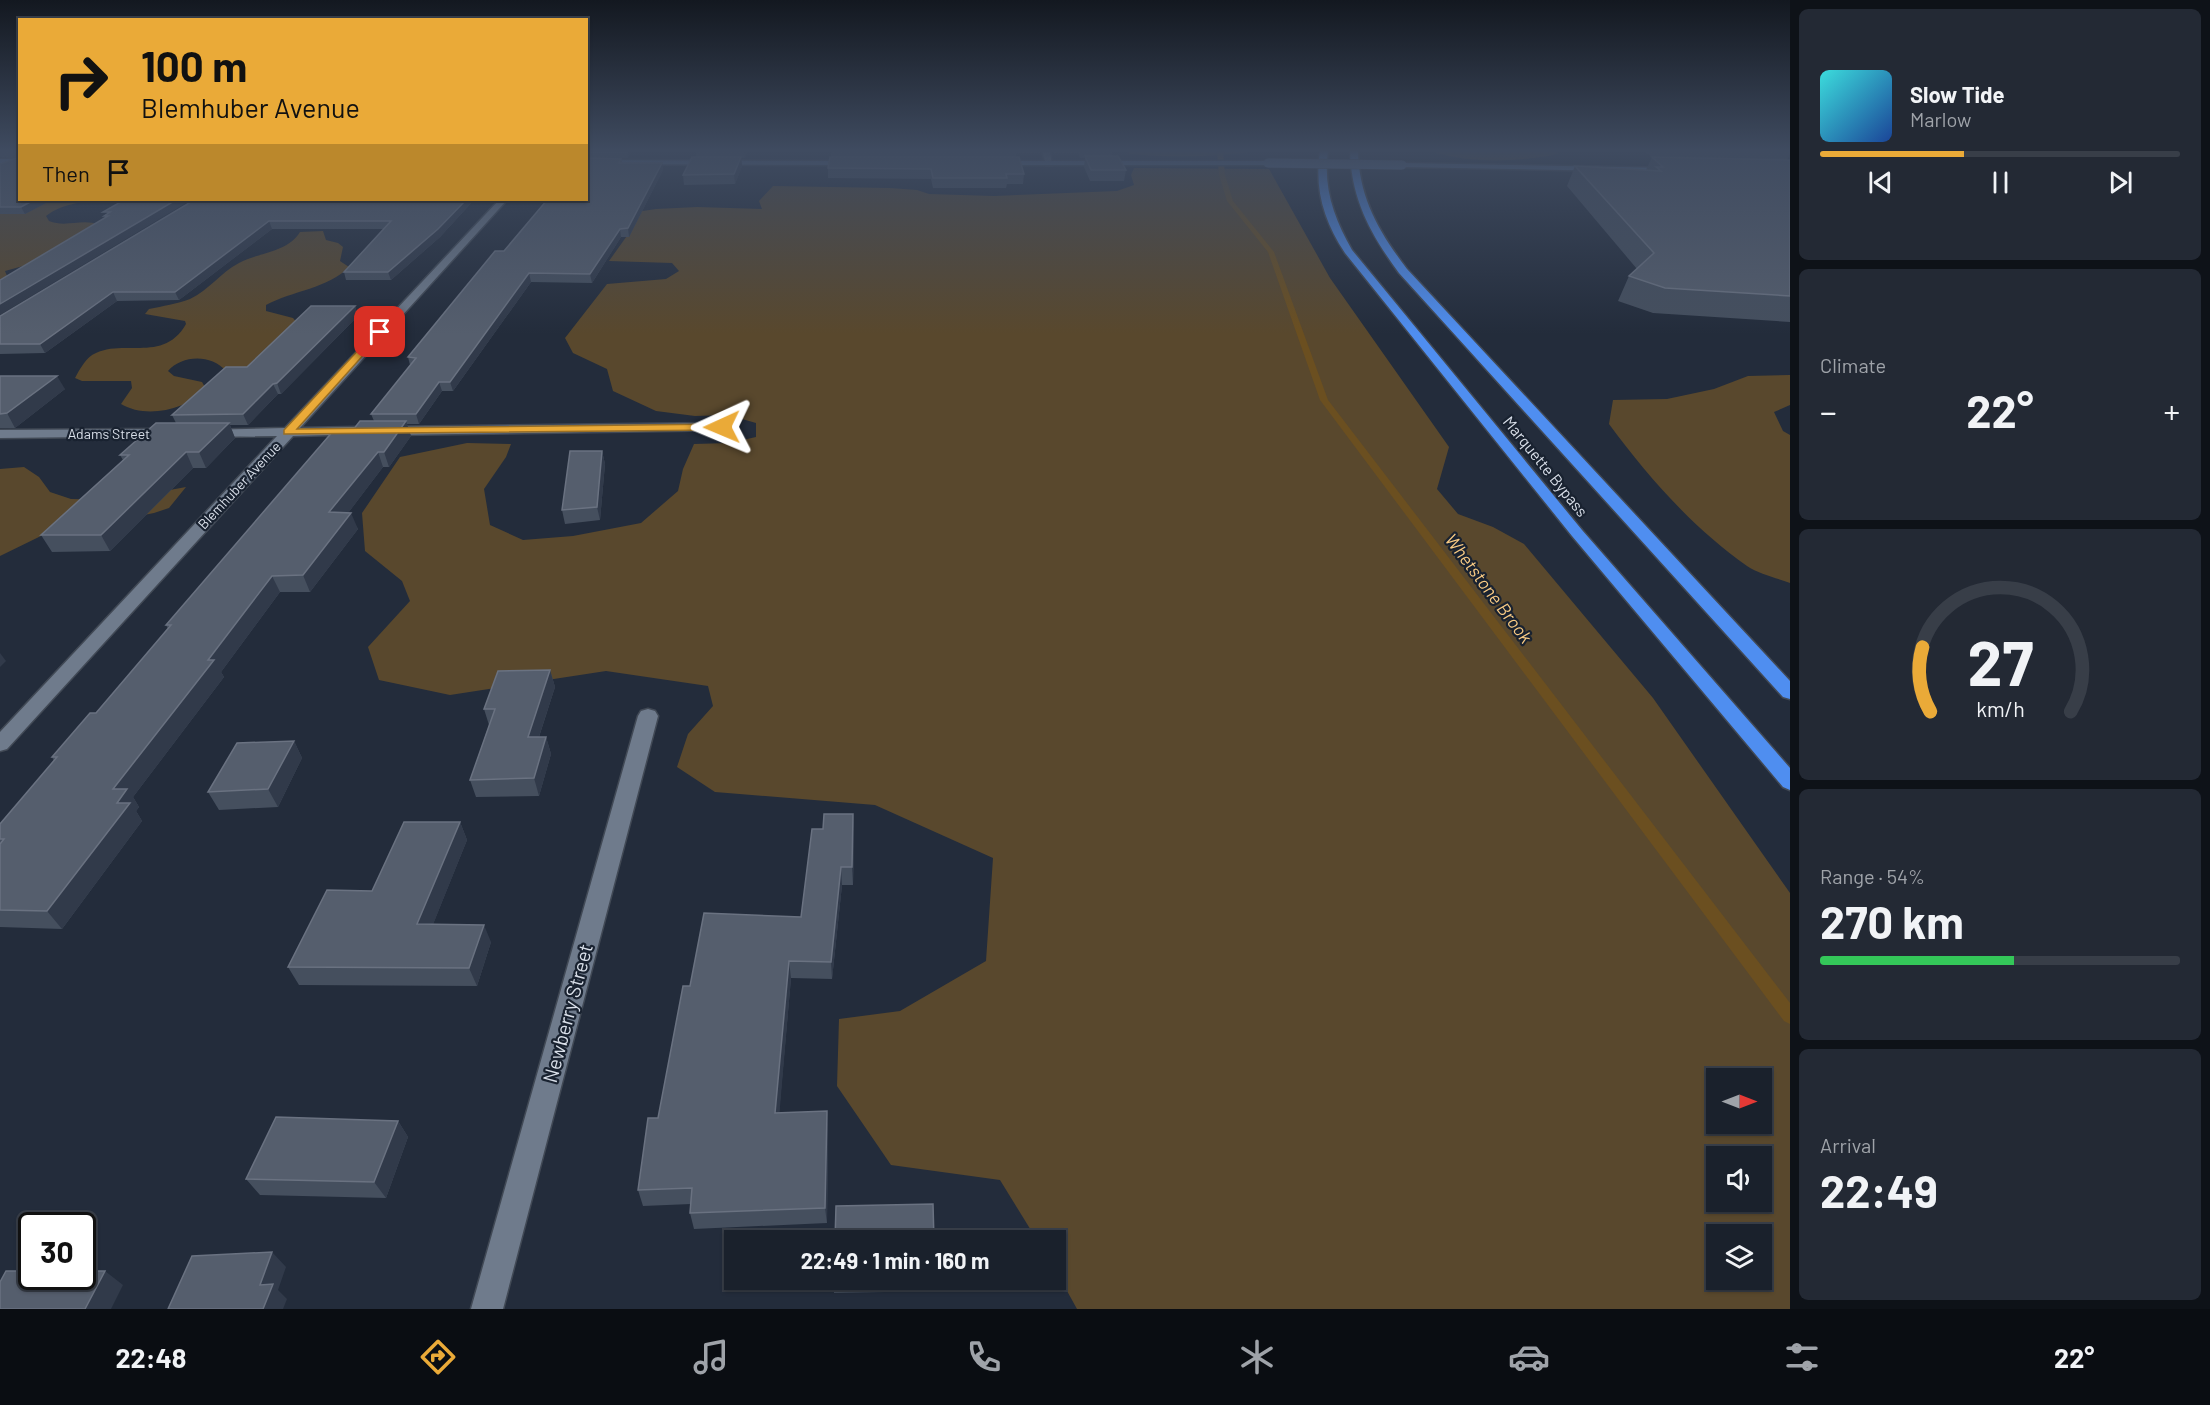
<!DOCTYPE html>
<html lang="en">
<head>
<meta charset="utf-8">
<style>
	body { margin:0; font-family:Barlow,sans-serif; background:#232934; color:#f1f3f6; height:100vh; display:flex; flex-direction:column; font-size:22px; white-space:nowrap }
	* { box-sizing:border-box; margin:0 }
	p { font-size:20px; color:#9fa3a9 }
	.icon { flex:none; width:33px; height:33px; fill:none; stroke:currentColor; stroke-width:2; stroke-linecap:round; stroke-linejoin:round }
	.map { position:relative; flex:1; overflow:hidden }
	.sheet { display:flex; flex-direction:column; gap:9px; padding:9px; background:#0e1218; width:420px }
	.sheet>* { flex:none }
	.guide { position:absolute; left:18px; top:18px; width:570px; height:183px; border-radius:0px; box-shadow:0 2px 4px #0004,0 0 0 2px #383e48; background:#eaaa38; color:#111; overflow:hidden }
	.needle { width:39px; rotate:90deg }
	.buttons { position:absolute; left:1706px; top:1068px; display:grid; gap:12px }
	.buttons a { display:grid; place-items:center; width:66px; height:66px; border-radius:0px; background:#1a212c; box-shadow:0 2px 4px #0004,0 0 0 2px #383e48; font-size:30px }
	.speed { position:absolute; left:18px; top:1212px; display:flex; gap:12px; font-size:30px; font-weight:700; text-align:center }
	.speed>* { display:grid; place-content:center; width:78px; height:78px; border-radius:50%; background:#1a212c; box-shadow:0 2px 4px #0004,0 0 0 2px #383e48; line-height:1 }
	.speed .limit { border:3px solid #111; border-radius:9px; background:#fff; color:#111 }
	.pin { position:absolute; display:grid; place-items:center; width:51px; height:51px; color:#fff; margin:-26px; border-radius:12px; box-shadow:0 3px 9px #0006 }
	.me { position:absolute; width:66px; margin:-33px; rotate:269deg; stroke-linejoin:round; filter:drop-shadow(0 0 4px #0008) }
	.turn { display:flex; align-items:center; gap:21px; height:126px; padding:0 24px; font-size:27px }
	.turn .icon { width:78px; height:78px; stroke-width:2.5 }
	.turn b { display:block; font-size:42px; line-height:51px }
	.then { display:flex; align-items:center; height:57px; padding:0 24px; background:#0003; gap:12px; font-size:22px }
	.big { font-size:45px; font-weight:700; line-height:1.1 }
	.sheet .widget { flex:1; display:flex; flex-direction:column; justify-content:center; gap:9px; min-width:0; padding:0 21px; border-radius:9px; background:#232934 }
	.sheet .dial { align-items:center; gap:0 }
	.dial svg { height:156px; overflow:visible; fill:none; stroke:#383e48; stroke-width:7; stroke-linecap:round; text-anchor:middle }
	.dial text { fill:#f1f3f6; stroke:none }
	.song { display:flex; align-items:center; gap:18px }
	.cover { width:72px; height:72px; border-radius:9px; background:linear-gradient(135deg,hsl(180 70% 55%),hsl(220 70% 35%)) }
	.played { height:6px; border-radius:3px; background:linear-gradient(90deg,#eaaa38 40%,#383e48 40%) }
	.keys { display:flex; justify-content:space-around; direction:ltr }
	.heat { display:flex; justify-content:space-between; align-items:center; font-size:33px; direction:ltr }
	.charge { height:9px; border-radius:4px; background:linear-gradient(90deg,#34c759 54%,#383e48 0) }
	.trip { position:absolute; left:724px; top:1230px; width:342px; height:60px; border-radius:0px; background:#1a212c; box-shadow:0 2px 4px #0004,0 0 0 2px #383e48; font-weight:700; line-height:60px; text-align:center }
	.dock { display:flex; height:96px; justify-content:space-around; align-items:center; background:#0a0d12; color:#9fa3a9 }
	.dock .icon { width:42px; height:42px }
	.dock .current { color:#eaaa38 }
	.dock b { font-size:27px; color:#f1f3f6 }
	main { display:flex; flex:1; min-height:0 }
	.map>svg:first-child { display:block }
	.green { fill:#59482d; fill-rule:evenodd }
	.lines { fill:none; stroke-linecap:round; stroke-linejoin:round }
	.stream { fill:#6b4f20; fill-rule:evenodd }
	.street-casing { stroke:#414955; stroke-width:3 }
	.secondary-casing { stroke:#414955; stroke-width:3 }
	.highway-casing { stroke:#414955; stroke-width:3 }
	.street { fill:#6f7b8c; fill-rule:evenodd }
	.secondary { fill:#6581aa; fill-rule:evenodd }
	.highway { fill:#4f8ef0; fill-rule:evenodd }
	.secondary-bridge-casing { stroke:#414955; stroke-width:10; stroke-linecap:butt }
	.secondary-bridge { stroke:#6581aa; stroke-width:9 }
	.wall { fill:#454f5e }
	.shaded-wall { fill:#313a4a }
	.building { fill:#555e6d; stroke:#6a7281; stroke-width:1.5 }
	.route { fill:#eaaa38; stroke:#986e24; stroke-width:1.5 }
	.labels { text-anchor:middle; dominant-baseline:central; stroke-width:4.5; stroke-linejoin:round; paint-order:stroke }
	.far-street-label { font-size:14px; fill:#d9dfe9; stroke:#192230 }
	.street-label { font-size:16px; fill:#d9dfe9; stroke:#192230 }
	.water-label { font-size:18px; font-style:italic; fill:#f9cb84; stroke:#192230 }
	.near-street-label { font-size:20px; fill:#d9dfe9; stroke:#192230 }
</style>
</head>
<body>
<main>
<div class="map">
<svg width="1790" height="1309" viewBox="0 0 1790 1309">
	<rect width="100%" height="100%" fill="#232c3b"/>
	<path class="green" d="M 1126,151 L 1259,151 C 1215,157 1174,158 1130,154 Z
		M 1430,151 L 1556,151 L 1559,154 C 1517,162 1471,164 1430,151 Z
		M 1134,168 L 1269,169 L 1330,278 L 1449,447 L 1437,489 L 1458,514 L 1493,527 L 1524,544 L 1653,698 L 1790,893 L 1790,1309 L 1077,1309 L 1056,1271 L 1056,1240 L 1037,1240 L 1000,1180 L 891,1165 L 837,1086 L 839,1019 L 900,1011 L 986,961 L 993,858 L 875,805 L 715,792 L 677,767 L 688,734 L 713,706 L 708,686 L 606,671 L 450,695 L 379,680 L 368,647 L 410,601 L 402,581 L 365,551 L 362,513 L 400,457 L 467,443 L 511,444 L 506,457 L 484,489 L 490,525 L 523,540 L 573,536 L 641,523 L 678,491 L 683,469 L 694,444 L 729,443 L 756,437 L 756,423 L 728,415 L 695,416 L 656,411 L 613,391 L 607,369 L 573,353 L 565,338 L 607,284 L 666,279 L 679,271 L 672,263 L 609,261 L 629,233 L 616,215 L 656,209 L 697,207 L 762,209 L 759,201 L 773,186 L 890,188 L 917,190 L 929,194 L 994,196 L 1117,191 L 1134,185 L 1131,175 ZM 1716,1078 L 1761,1078 L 1761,1124 L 1716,1124 ZM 1716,1156 L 1761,1156 L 1761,1202 L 1716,1202 ZM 1716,1234 L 1761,1234 L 1761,1280 L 1716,1280 Z
		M 55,200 L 187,200 L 177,203 C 139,202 77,192 46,216 L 49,221 C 66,228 83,218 99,225 L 65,241 L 34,263 L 5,271 L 7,276 L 0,294 L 0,212 L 25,209 Z
		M 323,231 L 326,240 L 338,243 L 343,247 L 340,261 L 349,267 C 329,288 292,291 266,305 L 266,311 L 293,318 L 298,324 L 251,370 L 226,371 C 211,354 182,355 168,371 L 174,376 L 202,382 L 206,389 C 186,410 146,419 121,404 L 132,388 L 131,381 L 82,381 L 75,378 C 80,369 86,357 96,353 C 124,339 164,363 186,324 L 185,321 L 145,314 L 149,309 C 163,306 177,304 190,299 C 209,290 220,273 239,263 C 259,252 287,253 300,232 Z
		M 1790,375 L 1790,405 L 1774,412 L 1783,431 L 1790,435 L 1790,583 C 1777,578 1759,574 1747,566 C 1693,528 1648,477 1609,424 L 1613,400 L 1667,399 L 1714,389 L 1748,376 Z
		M 24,467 L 39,477 L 50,492 L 71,499 L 116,500 L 186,487 L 169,508 L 154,513 L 43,535 L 0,556 L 0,469 Z"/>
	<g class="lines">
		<path class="stream" d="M 1217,151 L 1223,151 L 1225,175 L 1233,201 L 1274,252 L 1328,400 L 1790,1003 L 1790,1024 L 1784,1021 L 1320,400 L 1268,252 L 1227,201 L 1219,175 Z"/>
		<defs>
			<path id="street" d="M 1042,151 L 1050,151 L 1052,165 L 1046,165 Z
				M 499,200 L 507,200 L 300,428 L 358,427 L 363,428 L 363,434 L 293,436 L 7,749 L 0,751 L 0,732 L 277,436 L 209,437 L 202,433 L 204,430 L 285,428 Z
				M 722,423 L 727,424 L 727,430 L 386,435 L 379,431 L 386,427 Z
				M 169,429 L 174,430 L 174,436 L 0,438 L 0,430 Z
				M 648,709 L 655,711 L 658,716 L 503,1309 L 471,1309 L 638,716 L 641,711 Z"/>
			<path id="secondary" d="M 0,159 L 20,159 L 20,163 L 0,163 Z
				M 586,160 L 852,161 L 856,163 L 852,165 L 586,164 Z
				M 996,161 L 1268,161 L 1272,163 L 1268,165 L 993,165 Z
				M 1402,163 L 1670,168 L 1674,170 L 1670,172 L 1399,167 Z"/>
			<path id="highway" d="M 1320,151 L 1328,151 C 1323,188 1334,218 1352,250 L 1582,530 L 1790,768 L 1790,790 L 1783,787 L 1572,536 L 1345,253 C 1324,221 1314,189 1320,151 Z
				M 1350,151 L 1358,151 C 1359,198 1379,232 1407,269 L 1790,681 L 1790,699 L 1783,697 L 1399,273 C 1371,235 1351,199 1350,151 Z"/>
		</defs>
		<use href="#street" class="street-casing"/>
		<use href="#secondary" class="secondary-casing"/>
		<use href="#highway" class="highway-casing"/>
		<use href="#street" class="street"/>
		<use href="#secondary" class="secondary"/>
		<use href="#highway" class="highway"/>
		<defs>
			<path id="secondary-bridge" d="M 1268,163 L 1402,165"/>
		</defs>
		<use href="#secondary-bridge" class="secondary-bridge-casing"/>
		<use href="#secondary-bridge" class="secondary-bridge"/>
	</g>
	<path class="wall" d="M 0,151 L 20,151 L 20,200 L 52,200 L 25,214 L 0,214 L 0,164 L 17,158 L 0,157 Z
		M 590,151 L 632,151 L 628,158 L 589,158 L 588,152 Z
		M 696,151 L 748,151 L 745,158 L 741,158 L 742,166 L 735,184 L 684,185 L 683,175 L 696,157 Z
		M 831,151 L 1041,151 L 1040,153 L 1016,153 L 1016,157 L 1024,174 L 1023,184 L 1007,184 L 1006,188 L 933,188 L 931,179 L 828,178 L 828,168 L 831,157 Z
		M 1051,151 L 1113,151 L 1112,156 L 1126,170 L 1124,181 L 1090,181 L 1084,167 L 1085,158 L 1080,158 L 1078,153 L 1053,153 Z
		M 1644,151 L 1790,151 L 1790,154 L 1787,160 L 1790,160 L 1790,322 L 1653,313 L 1618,301 L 1629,276 L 1637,269 L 1567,186 L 1575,166 L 1646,170 L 1652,157 Z
		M 621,159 L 622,163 L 662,163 L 663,170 L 629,237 L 621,237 L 592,283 L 531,282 L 453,391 L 442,391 L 419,424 L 407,424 L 411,436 L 389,467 L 383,467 L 348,513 L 358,529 L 310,592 L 280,592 L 221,672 L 224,677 L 133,797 L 139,807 L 136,811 L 142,821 L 62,929 L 0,927 L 0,824 L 54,761 L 52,757 L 96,713 L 168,629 L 166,625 L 353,430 L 374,421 L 371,414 L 410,365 L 408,357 L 504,251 Z
		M 194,200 L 474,200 L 440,237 L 391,280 L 346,280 L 344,272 L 384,229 L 272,229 L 179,300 L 117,301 L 45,353 L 0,354 L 0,316 Z
		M 355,306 L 358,316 L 281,394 L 278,394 L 248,425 L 230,425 L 235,438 L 206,468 L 193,468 L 110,551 L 52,552 L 41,535 L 123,460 L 120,455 L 176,423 L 172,415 L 247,367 Z
		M 0,376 L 65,389 L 15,428 L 0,428 Z
		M 602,451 L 605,464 L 600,520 L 565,524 L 562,510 Z
		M 550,670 L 555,687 L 539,737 L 546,737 L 551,754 L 539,796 L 476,797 L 470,780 L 489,725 L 484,709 Z
		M 294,741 L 302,758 L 278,807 L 219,810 L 208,792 Z
		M 853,814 L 854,832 L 853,885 L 842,885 L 832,979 L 791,978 L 779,1113 L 828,1128 L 827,1223 L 694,1229 L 690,1213 L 691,1204 L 643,1206 L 638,1190 L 658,1118 L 690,986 L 801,917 L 823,829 Z
		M 460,822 L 467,840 L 433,924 L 491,942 L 477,986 L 299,985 L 288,967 L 372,891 Z
		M 398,1121 L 408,1137 L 386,1198 L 260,1195 L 246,1179 Z
		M 936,1284 L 936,1291 L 834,1293 L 834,1285 Z"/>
	<path class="shaded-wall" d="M 628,151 L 632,151 L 628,158 L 627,152 Z
		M 744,151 L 748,151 L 745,158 Z
		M 741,157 L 742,166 L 735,184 L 734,174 Z
		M 662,163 L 663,170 L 629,237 L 628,228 Z
		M 34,200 L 52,200 L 25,214 L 21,207 Z
		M 176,200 L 191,200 L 0,315 L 0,304 Z
		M 466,200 L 474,200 L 440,237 L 391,280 L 388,272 Z
		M 269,221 L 272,229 L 179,300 L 175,292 Z
		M 620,229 L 621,237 L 592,283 L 590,274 Z
		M 529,273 L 531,282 L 453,391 L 450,382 Z
		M 113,292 L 117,301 L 45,353 L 40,344 Z
		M 355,306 L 358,316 L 281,394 L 277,383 Z
		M 57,376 L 65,389 L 15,428 L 7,413 Z
		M 439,382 L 442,391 L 419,424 L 416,414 Z
		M 273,384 L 278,394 L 248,425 L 243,414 Z
		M 406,421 L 411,436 L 389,467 L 384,452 Z
		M 229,423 L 235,438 L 206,468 L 199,452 Z
		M 602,451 L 605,464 L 600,520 L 597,507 Z
		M 186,452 L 193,468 L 110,551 L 101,535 Z
		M 378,452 L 383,467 L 336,529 L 329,512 Z
		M 351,513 L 358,529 L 310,592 L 303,575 Z
		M 272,576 L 280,592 L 221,672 L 224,677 L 133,797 L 139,807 L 136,811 L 142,821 L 62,929 L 47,911 L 117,803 L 113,789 L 208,660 Z
		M 0,653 L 6,661 L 0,667 Z
		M 550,670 L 555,687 L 533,755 L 528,737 Z
		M 546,737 L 551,754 L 539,796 L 534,778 Z
		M 294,741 L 302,758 L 278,807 L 268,789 Z
		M 853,814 L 854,832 L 853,885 L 852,867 Z
		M 460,822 L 467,840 L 426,942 L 417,924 Z
		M 841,867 L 842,885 L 832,979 L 831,962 Z
		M 484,925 L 491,942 L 477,986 L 469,968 Z
		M 789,961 L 791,978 L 778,1130 L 775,1113 Z
		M 827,1111 L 828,1128 L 827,1223 L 825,1208 Z
		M 398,1121 L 408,1137 L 386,1198 L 374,1182 Z
		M 272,1252 L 286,1267 L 278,1290 L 287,1299 L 283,1309 L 263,1309 L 260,1285 Z
		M 105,1271 L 123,1285 L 111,1309 L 85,1309 Z"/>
	<path class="building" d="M 8,151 L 20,151 L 20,200 L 34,200 L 21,207 L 0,207 L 0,164 L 17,158 L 19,151 Z
		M 590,151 L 628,151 L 627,152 L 588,152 Z
		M 1085,156 L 1118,156 L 1126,170 L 1091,170 Z
		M 692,157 L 741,157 L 734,174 L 683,175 Z
		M 830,157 L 1019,157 L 1024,174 L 1006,174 L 1007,178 L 933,178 L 931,169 L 828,168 Z
		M 1652,157 L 1790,160 L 1790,296 L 1665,288 L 1629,276 L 1654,253 L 1575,166 L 1661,171 L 1656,167 L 1663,167 Z
		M 586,158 L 621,159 L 619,163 L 662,163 L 628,228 L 620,229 L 590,274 L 529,273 L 450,382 L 439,382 L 416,414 L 371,414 L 416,358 L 408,357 L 495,251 L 504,251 L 547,200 L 586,200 Z
		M 124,200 L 176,200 L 0,304 L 0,280 L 108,216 L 104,216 L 110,212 L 103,212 Z
		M 194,200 L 466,200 L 438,229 L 388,272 L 344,272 L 391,221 L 269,221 L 175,292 L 113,292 L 40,344 L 0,344 L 0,316 Z
		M 311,306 L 355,306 L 277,383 L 273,384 L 243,414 L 172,415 L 226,367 L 247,367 Z
		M 0,376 L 57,376 L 7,413 L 0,414 Z
		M 360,421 L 406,421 L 384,452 L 378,452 L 329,512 L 351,513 L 303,575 L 272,576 L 208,660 L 214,660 L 113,789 L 127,789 L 117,803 L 130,803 L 47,911 L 0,910 L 0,844 L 4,839 L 0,839 L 0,824 L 57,757 L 52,757 L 90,713 L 96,713 L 171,625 L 166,625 L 334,430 L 353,430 Z
		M 156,423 L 229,423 L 199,452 L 186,452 L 101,535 L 41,535 L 129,455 L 120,455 Z
		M 570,451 L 602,451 L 597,507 L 562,510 Z
		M 550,670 L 528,737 L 546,737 L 534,778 L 470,780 L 495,709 L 484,709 L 498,671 Z
		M 294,741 L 268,789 L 208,792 L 237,743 Z
		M 824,814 L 853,814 L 852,867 L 841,867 L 831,962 L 789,961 L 775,1113 L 827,1111 L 825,1208 L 690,1213 L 692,1188 L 638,1190 L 648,1118 L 658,1118 L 683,986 L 690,986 L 704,913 L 801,917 L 812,829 L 823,829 Z
		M 404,822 L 460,822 L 417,924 L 484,925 L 469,968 L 288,967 L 327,890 L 372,891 Z
		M 276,1117 L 398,1121 L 374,1182 L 246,1179 Z
		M 933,1204 L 934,1240 L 835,1240 L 836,1206 Z
		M 272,1252 L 260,1285 L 273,1284 L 263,1309 L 168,1309 L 192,1256 Z
		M 6,1271 L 32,1271 L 32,1276 L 82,1276 L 82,1271 L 105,1271 L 85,1309 L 0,1309 L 0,1282 Z
		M 834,1280 L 936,1280 L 936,1284 L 834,1285 Z"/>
	<linearGradient id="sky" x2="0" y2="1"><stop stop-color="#131820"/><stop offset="0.45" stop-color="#3f4b60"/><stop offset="1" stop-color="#3f4b60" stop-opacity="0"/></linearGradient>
	<rect width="1790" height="334" fill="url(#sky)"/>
	<path class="route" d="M 377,330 L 384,332 L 297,429 L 722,424 L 727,427 L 722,430 L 284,434 L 284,430 Z"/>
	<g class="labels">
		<g class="far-street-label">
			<text x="109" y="433">Adams Street</text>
			<text transform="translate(239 485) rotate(-47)">Blemhuber Avenue</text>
		</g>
		<g class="street-label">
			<text transform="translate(1546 466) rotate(51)">Marquette Bypass</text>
		</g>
		<g class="water-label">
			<text transform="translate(1489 588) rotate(53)">Whetstone Brook</text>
		</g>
		<g class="near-street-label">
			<text transform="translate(567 1013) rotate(-75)">Newberry Street</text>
		</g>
	</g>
</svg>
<div class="buttons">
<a><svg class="needle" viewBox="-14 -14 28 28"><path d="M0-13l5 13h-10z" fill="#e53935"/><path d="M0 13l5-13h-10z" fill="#9fa3a9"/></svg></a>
<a><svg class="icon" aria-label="sound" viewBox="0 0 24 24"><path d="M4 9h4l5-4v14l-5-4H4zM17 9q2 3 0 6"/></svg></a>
<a><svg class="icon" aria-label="layers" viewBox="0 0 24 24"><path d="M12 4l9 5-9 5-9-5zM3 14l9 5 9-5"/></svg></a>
</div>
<div class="speed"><div class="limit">30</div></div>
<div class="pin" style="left:380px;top:332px;background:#d93025"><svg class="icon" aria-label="arrive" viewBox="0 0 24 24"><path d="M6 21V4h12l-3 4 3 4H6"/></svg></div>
<svg class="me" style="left:722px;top:427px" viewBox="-20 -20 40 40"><path d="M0-17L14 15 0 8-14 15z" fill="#eaaa38" stroke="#fff" stroke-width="4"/></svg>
<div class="trip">22:49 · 1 min · 160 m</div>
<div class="guide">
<div class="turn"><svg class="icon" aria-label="right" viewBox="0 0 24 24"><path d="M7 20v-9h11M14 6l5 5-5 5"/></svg><div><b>100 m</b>Blemhuber Avenue</div></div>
<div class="then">Then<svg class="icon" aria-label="arrive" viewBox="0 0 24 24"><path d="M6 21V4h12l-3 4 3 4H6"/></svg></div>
</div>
</div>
<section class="sheet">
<div class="widget">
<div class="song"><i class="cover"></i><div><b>Slow Tide</b><p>Marlow</p></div></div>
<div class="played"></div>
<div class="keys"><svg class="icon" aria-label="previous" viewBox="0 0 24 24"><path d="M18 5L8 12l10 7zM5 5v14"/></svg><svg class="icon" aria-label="pause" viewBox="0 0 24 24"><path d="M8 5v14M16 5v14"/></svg><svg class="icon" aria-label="next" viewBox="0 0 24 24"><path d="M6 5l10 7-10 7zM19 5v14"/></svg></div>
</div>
<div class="widget"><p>Climate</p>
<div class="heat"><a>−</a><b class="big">22°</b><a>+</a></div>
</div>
<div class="widget dial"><svg viewBox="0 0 100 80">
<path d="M14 69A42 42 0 1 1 86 69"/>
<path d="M14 69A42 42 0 0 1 10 36" stroke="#eaaa38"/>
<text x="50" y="56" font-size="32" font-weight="700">27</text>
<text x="50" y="72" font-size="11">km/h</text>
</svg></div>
<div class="widget"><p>Range · 54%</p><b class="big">270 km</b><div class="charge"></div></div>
<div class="widget"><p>Arrival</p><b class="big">22:49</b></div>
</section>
</main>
<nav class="dock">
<b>22:48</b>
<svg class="icon current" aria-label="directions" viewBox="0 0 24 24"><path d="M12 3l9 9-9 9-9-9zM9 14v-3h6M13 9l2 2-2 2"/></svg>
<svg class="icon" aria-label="music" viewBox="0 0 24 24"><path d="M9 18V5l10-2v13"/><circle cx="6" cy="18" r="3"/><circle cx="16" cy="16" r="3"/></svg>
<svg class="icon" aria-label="phone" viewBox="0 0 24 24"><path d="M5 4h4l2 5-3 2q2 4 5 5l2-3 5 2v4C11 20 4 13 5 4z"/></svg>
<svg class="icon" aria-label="climate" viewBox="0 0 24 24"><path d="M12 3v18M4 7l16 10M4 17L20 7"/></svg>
<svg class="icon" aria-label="car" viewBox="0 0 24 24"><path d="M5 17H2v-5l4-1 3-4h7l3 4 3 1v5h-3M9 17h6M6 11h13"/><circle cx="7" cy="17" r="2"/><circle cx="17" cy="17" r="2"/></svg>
<svg class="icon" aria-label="filters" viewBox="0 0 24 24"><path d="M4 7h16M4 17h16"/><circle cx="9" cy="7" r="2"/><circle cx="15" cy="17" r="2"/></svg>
<b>22°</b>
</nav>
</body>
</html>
